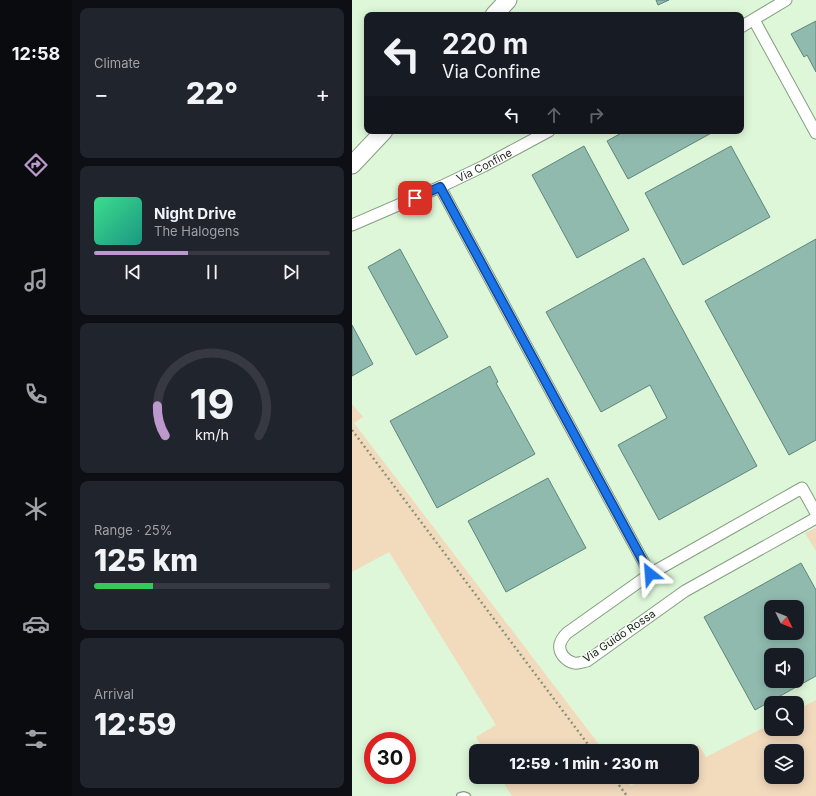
<!DOCTYPE html>
<html lang="en">
<head>
<meta charset="utf-8">
<style>
	body { margin:0; font-family:Inter,sans-serif; background:#20242c; color:#f1f3f6; height:100vh; display:flex; flex-direction:column; font-size:15px; white-space:nowrap }
	* { box-sizing:border-box; margin:0 }
	p { font-size:13px; color:#9ea1a6 }
	.icon { flex:none; width:22px; height:22px; fill:none; stroke:currentColor; stroke-width:2; stroke-linecap:round; stroke-linejoin:round }
	.map { position:relative; flex:1; overflow:hidden }
	.side { display:flex; flex-direction:column; gap:8px; padding:8px; background:#0d0f14; width:280px }
	.side>* { flex:none }
	.guide { position:absolute; left:12px; top:12px; width:380px; height:122px; border-radius:8px; box-shadow:0 2px 10px #0003; background:#171b24; color:#f1f3f6; overflow:hidden }
	.needle { width:26px; rotate:133deg }
	.buttons { position:absolute; left:412px; top:600px; display:grid; gap:8px }
	.buttons a { display:grid; place-items:center; width:40px; height:40px; border-radius:8px; background:#171b24; box-shadow:0 2px 10px #0003; font-size:20px }
	.speed { position:absolute; left:12px; top:732px; display:flex; gap:8px; font-size:20px; font-weight:700; text-align:center }
	.speed>* { display:grid; place-content:center; width:52px; height:52px; border-radius:50%; background:#171b24; box-shadow:0 2px 10px #0003; line-height:1 }
	.speed .limit { border:6px solid #d22; background:#fff; color:#111 }
	.pin { position:absolute; display:grid; place-items:center; width:34px; height:34px; color:#fff; margin:-17px; border-radius:8px; box-shadow:0 2px 6px #0006 }
	.me { position:absolute; width:44px; margin:-22px; rotate:332deg; stroke-linejoin:round; filter:drop-shadow(0 0 3px #0008) }
	.turn { display:flex; align-items:center; gap:14px; height:84px; padding:0 12px; font-size:18px }
	.turn .icon { width:52px; height:52px; stroke-width:2.5 }
	.turn b { display:block; font-size:28px; line-height:34px }
	.lanes { display:flex; align-items:center; height:38px; padding:0 12px; background:#0003; justify-content:center; gap:20px; direction:ltr }
	.lanes .off { opacity:.35 }
	.big { font-size:30px; font-weight:800; line-height:1.1 }
	.side .widget { flex:1; display:flex; flex-direction:column; justify-content:center; gap:6px; min-width:0; padding:0 14px; border-radius:8px; background:#20242c }
	.side .dial { align-items:center; gap:0 }
	.dial svg { height:104px; overflow:visible; fill:none; stroke:#363941; stroke-width:7; stroke-linecap:round; text-anchor:middle }
	.dial text { fill:#f1f3f6; stroke:none }
	.song { display:flex; align-items:center; gap:12px }
	.cover { width:48px; height:48px; border-radius:6px; background:linear-gradient(135deg,hsl(150 70% 55%),hsl(170 70% 35%)) }
	.played { height:4px; border-radius:2px; background:linear-gradient(90deg,#bc99cd 40%,#363941 40%) }
	.keys { display:flex; justify-content:space-around; direction:ltr }
	.heat { display:flex; justify-content:space-between; align-items:center; font-size:22px; direction:ltr }
	.charge { height:6px; border-radius:3px; background:linear-gradient(90deg,#34c759 25%,#363941 0) }
	.trip { position:absolute; left:117px; top:744px; width:230px; height:40px; border-radius:8px; background:#171b24; box-shadow:0 2px 10px #0003; font-weight:800; line-height:40px; text-align:center }
	main { display:flex; flex:1; min-height:0 }
	.tab-bar { display:flex; flex-direction:column; width:72px; justify-content:space-around; align-items:center; background:#090b0e; color:#9ea1a6 }
	.tab-bar .icon { width:28px; height:28px }
	.tab-bar .active { color:#bc99cd }
	.tab-bar b { font-size:18px; color:#f1f3f6 }
	.map>svg:first-child { display:block }
	.green { fill:#f2dabd; fill-rule:evenodd }
	.building { fill:#90baae; stroke:#5e867c; fill-rule:evenodd }
	.lines { fill:none; stroke-linecap:round; stroke-linejoin:round }
	.lane-casing { stroke:#859d81; stroke-width:8 }
	.street-casing { stroke:#859d81; stroke-width:13 }
	.primary-casing { stroke:#859d81; stroke-width:19 }
	.path { stroke:#839580; stroke-width:2.5; stroke-dasharray:2 3; stroke-linecap:butt }
	.lane { stroke:#fff; stroke-width:5.5 }
	.street { stroke:#fff; stroke-width:11 }
	.primary { stroke:#fff; stroke-width:17 }
	.route-casing { stroke:#114b97; stroke-width:10 }
	.route { stroke:#1a73e8; stroke-width:7 }
	.labels { text-anchor:middle; dominant-baseline:central; stroke-width:3; stroke-linejoin:round; paint-order:stroke }
	.street-label { font-size:11px; fill:#1b2419; stroke:#f8fdf7 }
</style>
</head>
<body>
<main>
<nav class="tab-bar">
<b>12:58</b>
<svg class="icon active" aria-label="directions" viewBox="0 0 24 24"><path d="M12 3l9 9-9 9-9-9zM9 14v-3h6M13 9l2 2-2 2"/></svg>
<svg class="icon" aria-label="music" viewBox="0 0 24 24"><path d="M9 18V5l10-2v13"/><circle cx="6" cy="18" r="3"/><circle cx="16" cy="16" r="3"/></svg>
<svg class="icon" aria-label="phone" viewBox="0 0 24 24"><path d="M5 4h4l2 5-3 2q2 4 5 5l2-3 5 2v4C11 20 4 13 5 4z"/></svg>
<svg class="icon" aria-label="climate" viewBox="0 0 24 24"><path d="M12 3v18M4 7l16 10M4 17L20 7"/></svg>
<svg class="icon" aria-label="car" viewBox="0 0 24 24"><path d="M5 17H2v-5l4-1 3-4h7l3 4 3 1v5h-3M9 17h6M6 11h13"/><circle cx="7" cy="17" r="2"/><circle cx="17" cy="17" r="2"/></svg>
<svg class="icon" aria-label="filters" viewBox="0 0 24 24"><path d="M4 7h16M4 17h16"/><circle cx="9" cy="7" r="2"/><circle cx="15" cy="17" r="2"/></svg>
</nav>
<section class="side">
<div class="widget"><p>Climate</p>
<div class="heat"><a>−</a><b class="big">22°</b><a>+</a></div>
</div>
<div class="widget">
<div class="song"><i class="cover"></i><div><b>Night Drive</b><p>The Halogens</p></div></div>
<div class="played"></div>
<div class="keys"><svg class="icon" aria-label="previous" viewBox="0 0 24 24"><path d="M18 5L8 12l10 7zM5 5v14"/></svg><svg class="icon" aria-label="pause" viewBox="0 0 24 24"><path d="M8 5v14M16 5v14"/></svg><svg class="icon" aria-label="next" viewBox="0 0 24 24"><path d="M6 5l10 7-10 7zM19 5v14"/></svg></div>
</div>
<div class="widget dial"><svg viewBox="0 0 100 80">
<path d="M14 69A42 42 0 1 1 86 69"/>
<path d="M14 69A42 42 0 0 1 8 46" stroke="#bc99cd"/>
<text x="50" y="56" font-size="32" font-weight="700">19</text>
<text x="50" y="72" font-size="11">km/h</text>
</svg></div>
<div class="widget"><p>Range · 25%</p><b class="big">125 km</b><div class="charge"></div></div>
<div class="widget"><p>Arrival</p><b class="big">12:59</b></div>
</section>
<div class="map">
<svg width="464" height="796" viewBox="0 0 464 796">
	<rect width="100%" height="100%" fill="#def7d9"/>
	<path class="green" d="M 0,404 L 11,417 L 2,423 L 252,751 L 132,751 L 124,737 L 144,725 L 37,552 L 0,572 Z
		M 464,528 L 464,551 L 453,533 Z
		M 464,700 L 464,796 L 160,796 L 148,777 L 272,777 L 279,786 L 294,777 L 340,777 L 340,751 L 337,751 L 347,745 L 354,757 L 419,724 L 419,729 L 445,729 L 445,710 ZM 419,751 L 445,751 L 445,777 L 419,777 Z"/>
	<path class="building" d="M 304,0 L 317,0 L 306,5 Z
		M 464,21 L 464,72 L 455,55 L 452,57 L 439,34 Z
		M 273,131 L 363,131 L 276,179 L 255,141 Z
		M 232,146 L 277,230 L 225,258 L 180,175 Z
		M 379,146 L 418,217 L 331,265 L 293,193 Z
		M 464,239 L 464,440 L 437,455 L 353,301 Z
		M 48,249 L 96,337 L 64,355 L 16,267 Z
		M 292,258 L 405,466 L 307,520 L 266,445 L 315,418 L 298,385 L 249,412 L 194,312 Z
		M 0,325 L 21,364 L 0,376 Z
		M 138,366 L 146,382 L 144,383 L 183,454 L 85,508 L 38,421 Z
		M 196,478 L 234,548 L 154,592 L 116,521 Z
		M 449,563 L 464,590 L 464,676 L 403,710 L 352,617 ZM 419,607 L 445,607 L 445,633 L 419,633 ZM 419,655 L 445,655 L 445,681 L 419,681 Z"/>
	<g class="lines">
		<defs>
			<path id="lane" d="M 108,796 L 112,795 L 115,796"/>
			<g id="street">
				<path d="M 402,20 L 464,133"/>
				<path d="M 389,27 L 434,0"/>
				<path d="M 88,187 L 298,574"/>
				<path id="s1" d="M 0,225 L 88,187 L 132,166 L 197,131"/>
				<path d="M 464,513 L 450,488 L 298,574 L 215,633 C 212,636 209,640 208,644 C 206,653 214,661 222,663 C 226,664 230,662 235,661 L 333,591 L 464,518"/>
			</g>
			<path id="primary" d="M 142,15 L 156,0
				M 0,165 L 32,131"/>
		</defs>
		<use href="#lane" class="lane-casing"/>
		<use href="#street" class="street-casing"/>
		<use href="#primary" class="primary-casing"/>
		<path class="path" d="M 0,430 L 241,751
			M 261,777 L 275,796"/>
		<use href="#lane" class="lane"/>
		<use href="#street" class="street"/>
		<use href="#primary" class="primary"/>
	</g>
	<g class="lines">
		<defs>
			<path id="route" d="M 63,198 L 88,187 L 298,574"/>
		</defs>
		<use href="#route" class="route-casing"/>
		<use href="#route" class="route"/>
	</g>
	<g class="labels">
		<g class="street-label">
			<text stroke="none"><textPath href="#s1" startOffset="145">Via Confine</textPath></text>
			<text transform="translate(267 636) rotate(-34)">Via Guido Rossa</text>
		</g>
	</g>
</svg>
<div class="buttons">
<a><svg class="needle" viewBox="-14 -14 28 28"><path d="M0-13l5 13h-10z" fill="#e53935"/><path d="M0 13l5-13h-10z" fill="#9ea1a6"/></svg></a>
<a><svg class="icon" aria-label="sound" viewBox="0 0 24 24"><path d="M4 9h4l5-4v14l-5-4H4zM17 9q2 3 0 6"/></svg></a>
<a><svg class="icon" aria-label="search" viewBox="0 0 24 24"><circle cx="10" cy="10" r="6"/><path d="M15 15l6 6"/></svg></a>
<a><svg class="icon" aria-label="layers" viewBox="0 0 24 24"><path d="M12 4l9 5-9 5-9-5zM3 14l9 5 9-5"/></svg></a>
</div>
<div class="speed"><div class="limit">30</div></div>
<div class="pin" style="left:63px;top:198px;background:#d93025"><svg class="icon" aria-label="arrive" viewBox="0 0 24 24"><path d="M6 21V4h12l-3 4 3 4H6"/></svg></div>
<svg class="me" style="left:298px;top:574px" viewBox="-20 -20 40 40"><path d="M0-17L14 15 0 8-14 15z" fill="#1a73e8" stroke="#fff" stroke-width="4"/></svg>
<div class="trip">12:59 · 1 min · 230 m</div>
<div class="guide">
<div class="turn"><svg class="icon" aria-label="left" viewBox="0 0 24 24"><path d="M17 20v-9H6M10 6l-5 5 5 5"/></svg><div><b>220 m</b>Via Confine</div></div>
<div class="lanes"><svg class="icon" aria-label="left" viewBox="0 0 24 24"><path d="M17 20v-9H6M10 6l-5 5 5 5"/></svg><svg class="icon off" aria-label="ahead" viewBox="0 0 24 24"><path d="M12 20V5M6 11l6-6 6 6"/></svg><svg class="icon off" aria-label="right" viewBox="0 0 24 24"><path d="M7 20v-9h11M14 6l5 5-5 5"/></svg></div>
</div>
</div>
</main>
</body>
</html>
